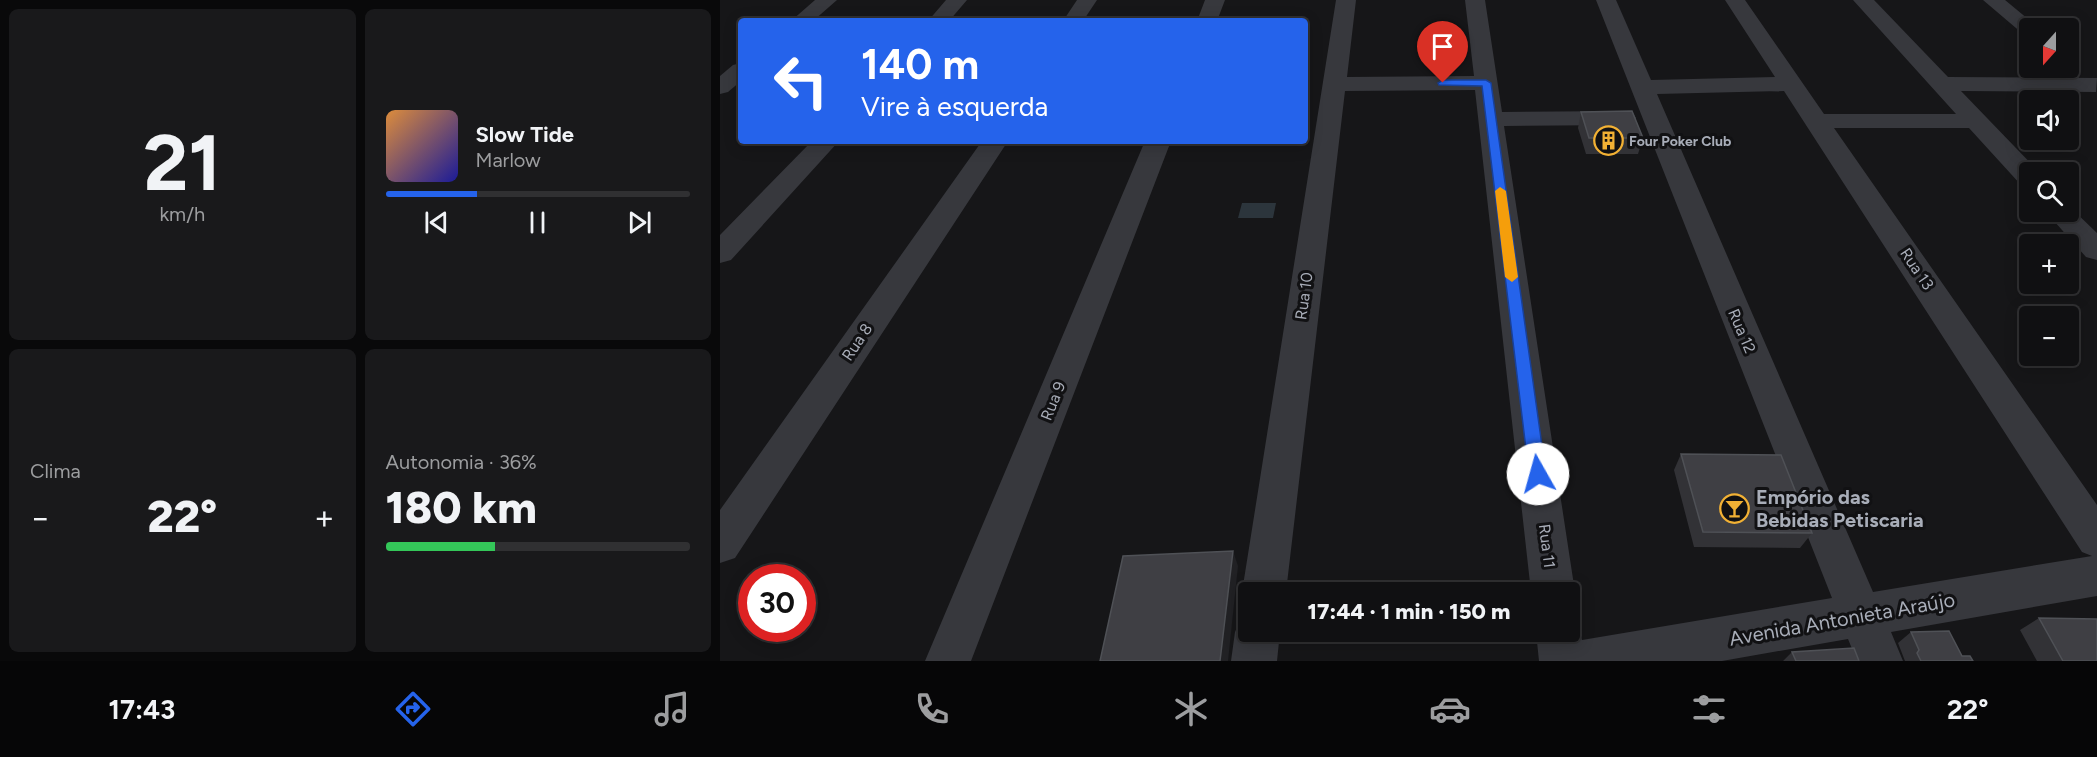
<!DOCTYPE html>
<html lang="pt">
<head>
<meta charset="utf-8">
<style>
	body { margin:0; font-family:Figtree,sans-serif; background:#19191b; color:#f1f3f6; height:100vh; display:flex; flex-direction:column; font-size:22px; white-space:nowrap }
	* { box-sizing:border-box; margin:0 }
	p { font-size:20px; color:#9c9d9f }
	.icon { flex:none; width:33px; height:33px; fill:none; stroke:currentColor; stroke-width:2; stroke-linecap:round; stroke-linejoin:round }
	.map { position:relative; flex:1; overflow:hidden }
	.side { display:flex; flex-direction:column; gap:9px; padding:9px; background:#09090a; width:720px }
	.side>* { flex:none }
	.banner { position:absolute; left:18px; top:18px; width:570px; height:126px; border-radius:6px; box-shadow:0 3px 15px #0003,0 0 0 2px #303032; background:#2563eb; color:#fff; overflow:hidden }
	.needle { width:39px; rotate:201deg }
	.controls { position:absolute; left:1299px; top:18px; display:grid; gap:12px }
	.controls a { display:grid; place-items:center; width:60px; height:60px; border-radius:6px; background:#101012; box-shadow:0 3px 15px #0003,0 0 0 2px #303032; font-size:30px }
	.speed { position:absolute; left:18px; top:564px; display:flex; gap:12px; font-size:30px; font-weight:700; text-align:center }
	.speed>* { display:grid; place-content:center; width:78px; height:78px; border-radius:50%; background:#101012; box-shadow:0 3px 15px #0003,0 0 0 2px #303032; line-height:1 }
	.speed .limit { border:9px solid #d22; background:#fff; color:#111 }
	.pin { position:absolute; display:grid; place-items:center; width:51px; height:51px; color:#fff; margin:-62px -26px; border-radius:50% 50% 50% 0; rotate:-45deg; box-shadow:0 0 6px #0007 }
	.pin .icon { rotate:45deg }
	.me { position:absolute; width:66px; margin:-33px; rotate:353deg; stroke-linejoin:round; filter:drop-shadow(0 0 4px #0008) }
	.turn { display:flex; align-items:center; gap:21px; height:126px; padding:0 24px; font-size:27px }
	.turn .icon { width:78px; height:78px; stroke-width:2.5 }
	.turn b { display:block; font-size:42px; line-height:51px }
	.big { font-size:45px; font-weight:800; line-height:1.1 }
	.side .tile { flex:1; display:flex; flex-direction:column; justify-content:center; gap:9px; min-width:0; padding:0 21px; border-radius:9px; background:#19191b }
	.side .dial { align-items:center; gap:0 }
	.dial b { font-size:78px; line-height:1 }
	.song { display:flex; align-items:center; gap:18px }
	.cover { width:72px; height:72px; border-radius:9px; background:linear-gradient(135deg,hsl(30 70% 55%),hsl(240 70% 35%)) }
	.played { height:6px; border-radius:3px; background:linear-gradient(90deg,#2563eb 30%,#303032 30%) }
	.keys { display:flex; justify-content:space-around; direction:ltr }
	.heat { display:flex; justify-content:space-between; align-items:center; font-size:33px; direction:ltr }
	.charge { height:9px; border-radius:4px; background:linear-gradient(90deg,#34c759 36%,#303032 0) }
	.side .tiles { flex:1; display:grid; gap:9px; grid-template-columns:repeat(2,1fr) }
	.trip { position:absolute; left:518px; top:582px; width:342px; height:60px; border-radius:6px; background:#101012; box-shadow:0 3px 15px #0003,0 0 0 2px #303032; font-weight:800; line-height:60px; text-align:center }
	.tabs { display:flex; height:96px; justify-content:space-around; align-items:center; background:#060607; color:#9c9d9f }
	.tabs .icon { width:42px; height:42px }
	.tabs .on { color:#2563eb }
	.tabs b { font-size:27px; color:#f1f3f6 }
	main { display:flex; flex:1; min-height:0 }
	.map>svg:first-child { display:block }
	.water { fill:#2c353c }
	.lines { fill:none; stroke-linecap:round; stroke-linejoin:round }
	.minor { fill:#37383d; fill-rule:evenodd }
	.wall { fill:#323236 }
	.shaded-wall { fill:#212124 }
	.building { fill:#3f3f44; stroke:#4f5156; stroke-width:1.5 }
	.route { fill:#2563eb; stroke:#184099; stroke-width:1.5 }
	.slow { fill:#f59e0b }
	.labels { text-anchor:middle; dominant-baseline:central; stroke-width:6; stroke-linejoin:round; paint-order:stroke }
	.far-poi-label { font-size:14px; font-weight:bold; fill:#a8adb8; stroke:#111113; text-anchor:start }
	.street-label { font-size:16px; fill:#a8adb8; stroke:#111113 }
	.near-poi-label { font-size:20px; font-weight:bold; fill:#a8adb8; stroke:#111113; text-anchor:start }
	.near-street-label { font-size:20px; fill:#a8adb8; stroke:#111113 }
</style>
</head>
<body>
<main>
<section class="side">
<div class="tiles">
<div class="tile dial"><b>21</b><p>km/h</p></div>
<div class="tile">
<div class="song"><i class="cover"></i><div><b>Slow Tide</b><p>Marlow</p></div></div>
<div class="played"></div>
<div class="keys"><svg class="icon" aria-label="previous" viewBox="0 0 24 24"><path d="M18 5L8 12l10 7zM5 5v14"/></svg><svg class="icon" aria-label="pause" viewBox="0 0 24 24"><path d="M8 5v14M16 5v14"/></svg><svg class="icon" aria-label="next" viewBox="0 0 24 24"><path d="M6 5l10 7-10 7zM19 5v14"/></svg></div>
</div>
<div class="tile"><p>Clima</p>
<div class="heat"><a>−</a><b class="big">22°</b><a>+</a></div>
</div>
<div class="tile"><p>Autonomia · 36%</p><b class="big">180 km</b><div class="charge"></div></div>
</div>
</section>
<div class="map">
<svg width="1377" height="661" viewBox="0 0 1377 661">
	<rect width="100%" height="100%" fill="#161618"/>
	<path class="water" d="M 522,203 L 556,203 L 553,218 L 518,218 Z"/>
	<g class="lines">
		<path class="minor" d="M 95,0 L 117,0 L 93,21 L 71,21 Z
			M 226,0 L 247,0 L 229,21 L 208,21 Z
			M 357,0 L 377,0 L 363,21 L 343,21 Z
			M 485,0 L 505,0 L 497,21 L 477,21 Z
			M 616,0 L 636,0 L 627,77 L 754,76 L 745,0 L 765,0 L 782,112 L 904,111 L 913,113 L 916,118 L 913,123 L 904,125 L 784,126 L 855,592 L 849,606 L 849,592 L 811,592 L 755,90 L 625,91 L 566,592 L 528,592 L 528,606 L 522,592 Z
			M 876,0 L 896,0 L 931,80 L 1055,77 L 1005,0 L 1025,0 L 1104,114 L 1236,114 L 1133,0 L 1154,0 L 1228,77 L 1377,78 L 1376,92 L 1241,91 L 1319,172 L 1310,172 L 1310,187 L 1301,185 L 1249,128 L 1114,128 L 1377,505 L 1377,596 L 1171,632 L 1183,661 L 1137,661 L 1128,639 L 1002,661 L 819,661 L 816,632 L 849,632 L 849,614 L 854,616 L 862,640 L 1112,598 ZM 1064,91 L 1362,552 L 1372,556 L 1153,592 L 937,94 Z
			M 1263,0 L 1285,0 L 1319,28 L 1310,28 L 1310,36 L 1303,34 Z
			M 21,63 L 21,81 L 8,92 L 0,94 L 0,76 L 13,65 Z
			M 92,141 L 119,141 L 11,260 L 0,263 L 0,235 Z
			M 262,141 L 288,141 L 15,558 L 0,563 L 0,510 Z
			M 425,141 L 451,141 L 251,661 L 205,661 Z
			M 1348,205 L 1377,233 L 1377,260 L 1366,257 L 1326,212 L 1348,212 Z
			M 528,614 L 528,632 L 560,632 L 557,661 L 511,661 L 515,632 L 522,616 Z"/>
	</g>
	<path class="wall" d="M 861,112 L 923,138 L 918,154 L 866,154 L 858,128 Z
		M 961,454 L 1092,533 L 1080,548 L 974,547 L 954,470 Z
		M 1319,618 L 1377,661 L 1317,661 L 1300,630 Z
		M 1191,632 L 1253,661 L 1185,661 L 1178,643 Z
		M 1072,652 L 1139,661 L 1063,661 Z"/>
	<path class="shaded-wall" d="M 513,551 L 518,566 L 508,661 L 500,661 Z"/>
	<path class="building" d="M 912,111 L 923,138 L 869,138 L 861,112 Z
		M 961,454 L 1061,455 L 1092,533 L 983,532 Z
		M 513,551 L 500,661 L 380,661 L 403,556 Z
		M 1319,618 L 1377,619 L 1377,661 L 1343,661 Z
		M 1229,631 L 1242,656 L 1250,656 L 1253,661 L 1201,661 L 1197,653 L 1199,650 L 1191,632 Z
		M 1134,648 L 1139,661 L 1076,661 L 1072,652 Z"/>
	<path class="route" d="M 723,80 L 766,80 L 771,83 L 826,474 L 823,479 L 818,481 L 812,479 L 809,474 L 762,86 L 719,85 L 718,83 Z"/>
	<path class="slow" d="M 780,187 L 786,191 L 798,277 L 792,282 L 785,277 L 775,191 Z"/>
	<defs>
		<symbol id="building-ring" viewBox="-11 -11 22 22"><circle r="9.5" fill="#111113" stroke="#f2b134" stroke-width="1.5"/><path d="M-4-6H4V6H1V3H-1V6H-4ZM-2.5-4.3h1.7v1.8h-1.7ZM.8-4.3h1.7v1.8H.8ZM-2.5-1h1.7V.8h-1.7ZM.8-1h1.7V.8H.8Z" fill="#f2b134"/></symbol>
		<symbol id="bar-ring" viewBox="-11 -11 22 22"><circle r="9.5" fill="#111113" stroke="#f2b134" stroke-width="1.5"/><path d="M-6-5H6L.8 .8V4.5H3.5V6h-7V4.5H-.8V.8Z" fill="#f2b134"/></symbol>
	</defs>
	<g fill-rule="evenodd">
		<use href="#building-ring" x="872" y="124" width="33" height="33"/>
		<use href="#bar-ring" x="998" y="492" width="33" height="33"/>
	</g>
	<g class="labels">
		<g class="far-poi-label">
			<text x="909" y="141">Four Poker Club</text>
		</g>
		<g class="street-label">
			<text transform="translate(1197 269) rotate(56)">Rua 13</text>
			<text transform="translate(584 296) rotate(-82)">Rua 10</text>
			<text transform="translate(1022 331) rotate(67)">Rua 12</text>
			<text transform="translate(137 342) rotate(-56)">Rua 8</text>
			<text transform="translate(333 401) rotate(-68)">Rua 9</text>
			<text transform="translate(827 546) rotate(83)">Rua 11</text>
		</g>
		<g class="near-poi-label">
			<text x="1036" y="497">Empório das<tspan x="1036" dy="23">Bebidas Petiscaria</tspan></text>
		</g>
		<g class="near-street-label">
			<text transform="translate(1122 619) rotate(-10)">Avenida Antonieta Araújo</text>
		</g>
	</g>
</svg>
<div class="controls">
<a><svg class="needle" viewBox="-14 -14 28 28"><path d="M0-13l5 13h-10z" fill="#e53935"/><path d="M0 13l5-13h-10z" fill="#9c9d9f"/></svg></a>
<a><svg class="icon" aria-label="sound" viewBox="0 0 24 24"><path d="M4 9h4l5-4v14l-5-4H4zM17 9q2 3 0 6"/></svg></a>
<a><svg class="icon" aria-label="search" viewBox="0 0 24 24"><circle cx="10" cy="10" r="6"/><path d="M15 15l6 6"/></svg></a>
<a>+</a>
<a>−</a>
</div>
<div class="speed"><div class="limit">30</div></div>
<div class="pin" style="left:723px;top:83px;background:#d93025"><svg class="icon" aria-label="arrive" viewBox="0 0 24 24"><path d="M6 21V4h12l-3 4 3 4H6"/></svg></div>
<svg class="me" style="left:818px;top:474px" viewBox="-20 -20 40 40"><circle r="19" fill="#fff"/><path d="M0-13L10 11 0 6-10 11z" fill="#2563eb"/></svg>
<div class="trip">17:44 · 1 min · 150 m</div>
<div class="banner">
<div class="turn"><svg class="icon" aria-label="left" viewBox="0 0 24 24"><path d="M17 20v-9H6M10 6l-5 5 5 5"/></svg><div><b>140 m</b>Vire à esquerda</div></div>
</div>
</div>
</main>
<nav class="tabs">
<b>17:43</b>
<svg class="icon on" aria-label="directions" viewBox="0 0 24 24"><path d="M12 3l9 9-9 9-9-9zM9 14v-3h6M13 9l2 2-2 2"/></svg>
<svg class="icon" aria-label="music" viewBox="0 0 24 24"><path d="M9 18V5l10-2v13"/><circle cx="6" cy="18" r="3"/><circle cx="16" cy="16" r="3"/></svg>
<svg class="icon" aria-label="phone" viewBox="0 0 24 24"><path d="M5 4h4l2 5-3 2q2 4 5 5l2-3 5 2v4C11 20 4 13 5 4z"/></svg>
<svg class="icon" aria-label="climate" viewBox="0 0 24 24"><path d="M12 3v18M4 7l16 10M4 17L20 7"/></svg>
<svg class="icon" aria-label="car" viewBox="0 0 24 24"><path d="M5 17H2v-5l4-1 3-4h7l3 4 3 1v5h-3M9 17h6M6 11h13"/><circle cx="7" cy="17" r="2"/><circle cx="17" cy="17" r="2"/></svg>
<svg class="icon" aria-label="filters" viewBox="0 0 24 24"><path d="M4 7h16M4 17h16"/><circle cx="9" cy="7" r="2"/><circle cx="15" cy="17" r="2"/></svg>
<b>22°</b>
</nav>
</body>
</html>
